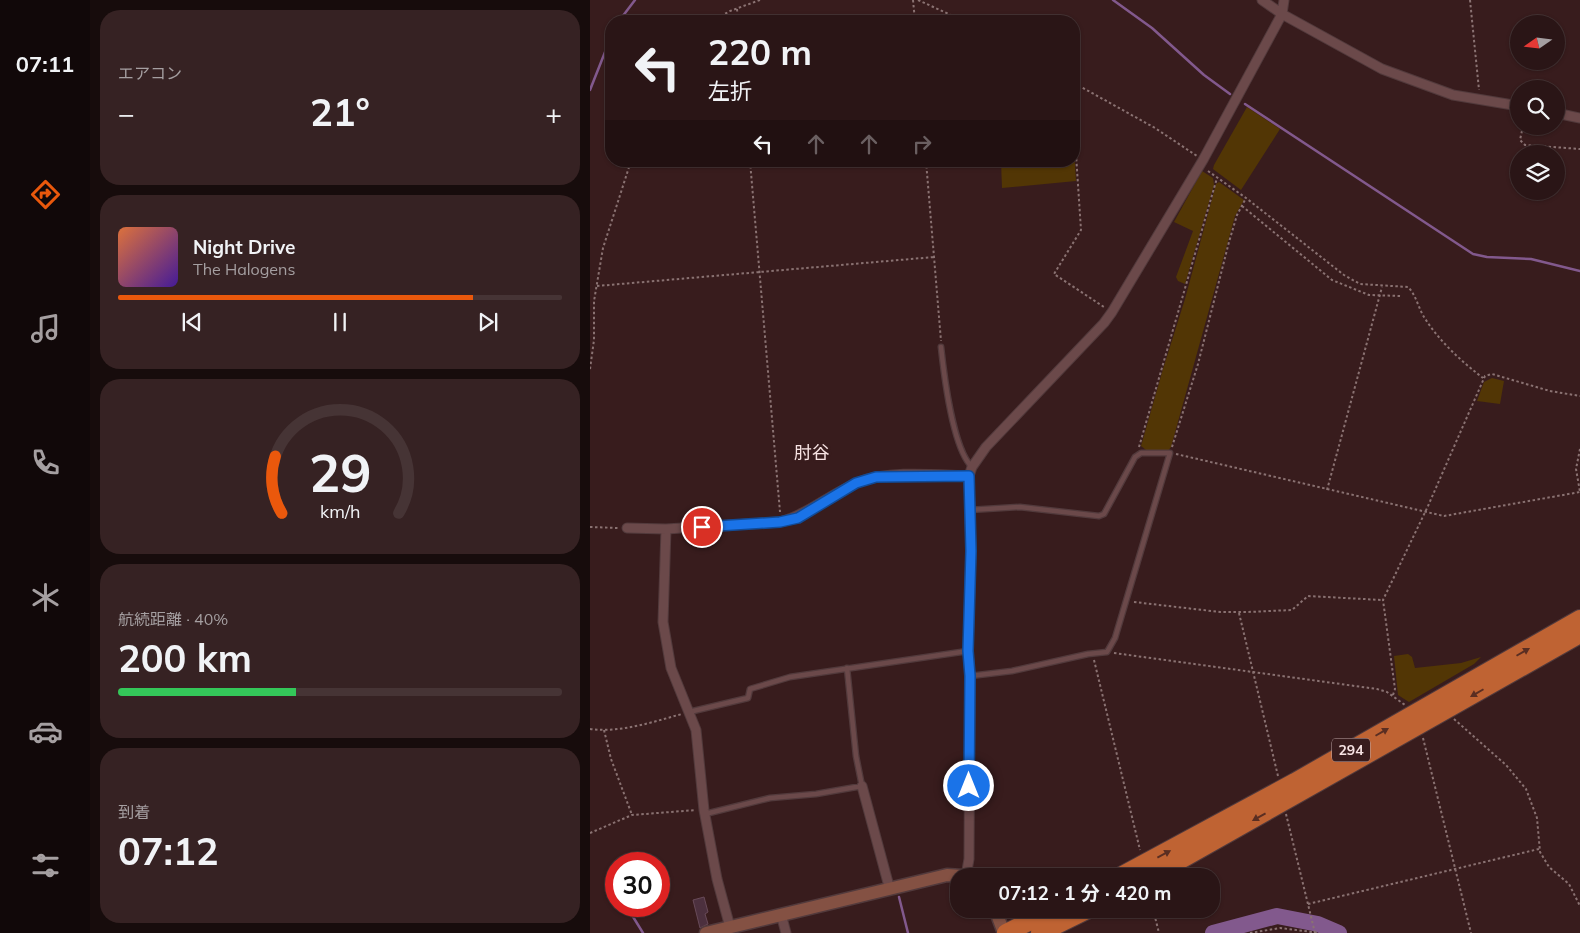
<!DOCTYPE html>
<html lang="ja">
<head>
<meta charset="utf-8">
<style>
	body { margin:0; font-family:Mulish,"Noto Sans JP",sans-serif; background:#362223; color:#f1f3f6; height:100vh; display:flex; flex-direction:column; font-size:19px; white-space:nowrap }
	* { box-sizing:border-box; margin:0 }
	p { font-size:16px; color:#a59fa1 }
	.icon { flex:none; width:28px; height:28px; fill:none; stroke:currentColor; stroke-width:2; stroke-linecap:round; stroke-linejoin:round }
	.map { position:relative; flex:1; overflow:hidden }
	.details { display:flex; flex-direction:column; gap:10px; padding:10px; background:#170c0c; width:500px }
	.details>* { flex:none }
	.hud { position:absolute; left:15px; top:15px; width:475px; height:152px; border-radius:20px; box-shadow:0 1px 4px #0004,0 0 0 1px #463435; background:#2a1516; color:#f1f3f6; overflow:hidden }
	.needle { width:32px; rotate:256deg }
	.controls { position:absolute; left:920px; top:15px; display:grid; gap:10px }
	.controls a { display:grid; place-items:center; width:55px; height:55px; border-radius:50%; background:#2a1516; box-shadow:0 1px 4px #0004,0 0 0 1px #463435; font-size:25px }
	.speed { position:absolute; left:15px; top:852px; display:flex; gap:10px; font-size:25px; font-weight:700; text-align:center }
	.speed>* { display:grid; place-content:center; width:65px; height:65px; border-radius:50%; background:#2a1516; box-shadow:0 1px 4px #0004,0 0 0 1px #463435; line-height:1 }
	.speed .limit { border:8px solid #d22; background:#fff; color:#111 }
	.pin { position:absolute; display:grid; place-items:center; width:42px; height:42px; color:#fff; margin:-21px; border:2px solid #fff; border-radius:50%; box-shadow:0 1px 5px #0007 }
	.me { position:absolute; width:55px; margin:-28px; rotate:0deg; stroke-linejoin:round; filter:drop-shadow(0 0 4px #0008) }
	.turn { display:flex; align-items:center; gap:18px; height:105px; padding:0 20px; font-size:22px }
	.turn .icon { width:65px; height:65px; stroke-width:2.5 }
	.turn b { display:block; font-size:35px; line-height:42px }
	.lanes { display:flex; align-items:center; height:48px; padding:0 20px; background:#0003; justify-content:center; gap:25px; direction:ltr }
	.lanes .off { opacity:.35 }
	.big { font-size:38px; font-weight:700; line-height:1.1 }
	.details .tile { flex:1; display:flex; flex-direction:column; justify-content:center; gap:8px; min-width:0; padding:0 18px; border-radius:20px; background:#362223 }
	.details .dial { align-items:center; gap:0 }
	.dial svg { height:130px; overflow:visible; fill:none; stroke:#463435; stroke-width:7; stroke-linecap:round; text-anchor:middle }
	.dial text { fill:#f1f3f6; stroke:none }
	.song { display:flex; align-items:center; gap:15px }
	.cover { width:60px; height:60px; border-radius:8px; background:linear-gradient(135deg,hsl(20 70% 55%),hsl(260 70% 35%)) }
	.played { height:5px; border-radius:2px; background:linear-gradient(90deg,#ea580c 80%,#463435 80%) }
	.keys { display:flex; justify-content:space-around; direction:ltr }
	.heat { display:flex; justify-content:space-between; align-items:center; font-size:28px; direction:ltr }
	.charge { height:8px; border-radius:4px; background:linear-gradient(90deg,#34c759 40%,#463435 0) }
	.trip { position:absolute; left:360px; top:868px; width:270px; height:50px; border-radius:20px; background:#2a1516; box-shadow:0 1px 4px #0004,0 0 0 1px #463435; font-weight:700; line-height:50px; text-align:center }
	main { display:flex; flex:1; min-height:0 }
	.dock { display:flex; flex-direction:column; width:90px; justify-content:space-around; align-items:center; background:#110809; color:#a59fa1 }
	.dock .icon { width:35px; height:35px }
	.dock .selected { color:#ea580c }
	.dock b { font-size:22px; color:#f1f3f6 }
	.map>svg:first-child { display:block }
	.green { fill:#523605 }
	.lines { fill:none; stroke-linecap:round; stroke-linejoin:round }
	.stream { stroke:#82598d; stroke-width:2.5 }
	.river { stroke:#82598d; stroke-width:16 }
	.building { fill:#4c303e; stroke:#684a58 }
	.lane-casing { stroke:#523a3c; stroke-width:7 }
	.street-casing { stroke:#523a3c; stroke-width:11 }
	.secondary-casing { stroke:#523a3c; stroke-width:15 }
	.highway-casing { stroke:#523a3c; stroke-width:20 }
	.path { stroke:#8a7272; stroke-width:2; stroke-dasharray:2.5 2.5; stroke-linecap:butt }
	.lane { stroke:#6b494a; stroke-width:4.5 }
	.street { stroke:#6b494a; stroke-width:9 }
	.secondary { stroke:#845143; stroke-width:12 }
	.highway { stroke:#bf6333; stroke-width:18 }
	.oneway { fill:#5a2e22 }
	.route-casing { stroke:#114b97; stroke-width:12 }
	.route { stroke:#1a73e8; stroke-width:9 }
	.labels { text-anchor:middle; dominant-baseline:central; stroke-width:5; stroke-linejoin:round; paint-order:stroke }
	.shield { fill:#381c1d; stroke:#bea7a8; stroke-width:1 }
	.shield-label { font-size:14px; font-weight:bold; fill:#f7e3e3 }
	.quarter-label { font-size:18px; fill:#f7e3e3; stroke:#381c1d }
</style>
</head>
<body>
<main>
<nav class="dock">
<b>07:11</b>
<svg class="icon selected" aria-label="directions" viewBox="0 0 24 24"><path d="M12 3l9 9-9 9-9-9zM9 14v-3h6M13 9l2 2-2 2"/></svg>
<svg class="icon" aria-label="music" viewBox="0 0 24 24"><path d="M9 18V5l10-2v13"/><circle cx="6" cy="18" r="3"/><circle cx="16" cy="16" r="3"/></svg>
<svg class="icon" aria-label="phone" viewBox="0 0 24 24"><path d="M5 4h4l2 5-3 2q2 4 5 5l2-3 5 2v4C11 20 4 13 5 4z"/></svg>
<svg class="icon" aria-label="climate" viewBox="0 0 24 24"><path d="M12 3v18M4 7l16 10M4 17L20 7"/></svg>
<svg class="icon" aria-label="car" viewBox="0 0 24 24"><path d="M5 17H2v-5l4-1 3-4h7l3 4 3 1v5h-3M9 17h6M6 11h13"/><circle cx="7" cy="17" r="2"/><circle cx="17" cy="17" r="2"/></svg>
<svg class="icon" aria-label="filters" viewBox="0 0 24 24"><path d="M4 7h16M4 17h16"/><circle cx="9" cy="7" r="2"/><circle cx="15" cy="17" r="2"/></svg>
</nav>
<section class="details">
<div class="tile"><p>エアコン</p>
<div class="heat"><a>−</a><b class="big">21°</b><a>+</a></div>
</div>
<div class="tile">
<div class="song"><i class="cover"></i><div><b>Night Drive</b><p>The Halogens</p></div></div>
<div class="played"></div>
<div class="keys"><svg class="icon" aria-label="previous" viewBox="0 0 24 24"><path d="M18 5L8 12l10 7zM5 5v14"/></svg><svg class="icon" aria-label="pause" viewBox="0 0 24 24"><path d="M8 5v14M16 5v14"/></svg><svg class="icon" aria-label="next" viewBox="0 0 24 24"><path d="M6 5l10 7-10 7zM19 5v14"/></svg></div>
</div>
<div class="tile dial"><svg viewBox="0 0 100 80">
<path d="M14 69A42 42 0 1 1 86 69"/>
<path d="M14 69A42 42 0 0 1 10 34" stroke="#ea580c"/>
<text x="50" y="56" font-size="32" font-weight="700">29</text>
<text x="50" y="72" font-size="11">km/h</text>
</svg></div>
<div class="tile"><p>航続距離 · 40%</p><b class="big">200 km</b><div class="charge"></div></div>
<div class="tile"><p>到着</p><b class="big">07:12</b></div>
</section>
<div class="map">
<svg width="990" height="933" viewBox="0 0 990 933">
	<rect width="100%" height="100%" fill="#381c1d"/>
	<path class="green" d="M 657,107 L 690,129 L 651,190 L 623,169 L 624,165 Z
		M 484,148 L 486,181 L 412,188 L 411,161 L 484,161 Z
		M 612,171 L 623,178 L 624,185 L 595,284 L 588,281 L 586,277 L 603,231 L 584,222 Z
		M 629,182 L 654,200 L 645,216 L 581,447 L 578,451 L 556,450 L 551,446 L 573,369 L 595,299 L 626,184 Z
		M 902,378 L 914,381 L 910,404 L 887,401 L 894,382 Z
		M 818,654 L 822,657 L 825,668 L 871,663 L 891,657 L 884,664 L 819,702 L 808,695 L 804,656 Z"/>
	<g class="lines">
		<path class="stream" d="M 523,0 L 562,28 L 614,75 L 640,94
			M 29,21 L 45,0
			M 0,90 L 21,37
			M 655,104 L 883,254 L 897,257 L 941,259 L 990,271
			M 309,897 L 318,933
			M 37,907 L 53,933"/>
		<path class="river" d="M 623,933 L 687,916 L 728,924 L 749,933"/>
	</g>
	<path class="building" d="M 114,897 L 118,912 L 115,914 L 118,924 L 110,928 L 103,900 Z"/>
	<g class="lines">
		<defs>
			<path id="lane" d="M 351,347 C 354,375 363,449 382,467
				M 379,510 L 430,507 L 509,516 L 514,514 L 545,457 L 551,453 L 580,453 L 525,638 L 517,652 L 498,654 L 422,671 L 380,676
				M 99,712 L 158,698 L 160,689 L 200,677 L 378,651
				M 115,814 L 180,798 L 226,794 L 272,786 L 266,756 L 257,668"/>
			<path id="street" d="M 672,0 L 692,14 L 792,69 L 863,95 L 929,106
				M 966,113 L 990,118
				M 37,528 L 76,529 L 190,522 C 219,514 241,493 269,482 C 299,470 347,475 379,476
				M 76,529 L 73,622 L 81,668 L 106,730 L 114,810 L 127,879 L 140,927
				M 272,786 L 300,890
				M 376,876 L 379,859 L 380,676 L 378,651 L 381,551 L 379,476 L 382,467 L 396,447 L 514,323 L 522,312 L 613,160 L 692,14 L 694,0
				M 191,914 L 196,933"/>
			<path id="secondary" d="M 405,909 L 414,933
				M 116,933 L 357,875 L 372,876"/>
			<path id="highway" d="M 531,876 L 705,782 L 990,619
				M 562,876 L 990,634
				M 416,933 L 465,909
				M 450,933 L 499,909"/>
		</defs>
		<use href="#lane" class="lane-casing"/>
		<use href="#street" class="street-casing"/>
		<use href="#secondary" class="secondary-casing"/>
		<use href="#highway" class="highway-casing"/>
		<path class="path" d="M 323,0 L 325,21
			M 328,0 L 374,21
			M 880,0 L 889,90
			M 147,9 L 148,21
			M 122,21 L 140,11 L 170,0
			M 484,83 L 565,128 L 607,156
			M 484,124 L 491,230 L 464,274 L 514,307
			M 933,126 L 930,140 L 935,145 L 990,149
			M 160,161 L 190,512
			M 336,161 L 351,341
			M 618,171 L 656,198 L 754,275 L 770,284 L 818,287 C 826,295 828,307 834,317 C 849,341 871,361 893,378
			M 652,206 L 742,280 L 779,295 L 811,296
			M 7,286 L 344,257
			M 0,369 L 4,340 L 4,301 L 13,248 L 41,161
			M 549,447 L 627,178
			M 582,447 L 608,364 L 639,242 L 647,215 L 656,198
			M 990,449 L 986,469 L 990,492
			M 586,454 L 854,516 L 990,492
			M 737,490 L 792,287
			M 0,527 L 28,528
			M 544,602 L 630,612 L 658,612 L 702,610 L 718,596 L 792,600
			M 649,613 L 688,776
			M 524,653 L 787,689 L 797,692 L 815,705
			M 504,660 L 550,850
			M 803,695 L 805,689 L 793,600 L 838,506 L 895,376 L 902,374 L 960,391 L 990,396
			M 864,719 L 916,765 L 936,789 L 947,818 L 950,852 L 959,867 L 979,884 L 990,906
			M 0,729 C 31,733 62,722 92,714
			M 14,730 L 21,759 L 42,815
			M 833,738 L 881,933
			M 696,814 L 725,933
			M 0,833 L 42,815 L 106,810
			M 508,876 L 519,871
			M 718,904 L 949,849
			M 563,909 L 569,933
			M 510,914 L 521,909
			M 660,933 L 690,928 L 730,933"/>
		<use href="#lane" class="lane"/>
		<use href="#street" class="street"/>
		<use href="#secondary" class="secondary"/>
		<use href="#highway" class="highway"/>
	</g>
	<defs><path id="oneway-solid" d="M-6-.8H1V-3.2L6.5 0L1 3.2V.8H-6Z" transform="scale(1.25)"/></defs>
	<g class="oneway">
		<use href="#oneway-solid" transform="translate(933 652) rotate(-30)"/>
		<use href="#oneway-solid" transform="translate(887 693) rotate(150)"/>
		<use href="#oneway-solid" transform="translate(792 732) rotate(-30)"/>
		<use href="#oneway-solid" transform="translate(669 817) rotate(151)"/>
		<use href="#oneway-solid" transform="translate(574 854) rotate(-28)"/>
	</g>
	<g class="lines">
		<defs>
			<path id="route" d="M 112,527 L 190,522 L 208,518 L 266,483 L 286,477 L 379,476 L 381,551 L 378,651 L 380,676 L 379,786"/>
		</defs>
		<use href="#route" class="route-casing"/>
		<use href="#route" class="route"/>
	</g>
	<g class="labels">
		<rect class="shield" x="742" y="738.5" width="38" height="23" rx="4"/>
		<g class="shield-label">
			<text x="761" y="750">294</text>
		</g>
		<g class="quarter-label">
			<text x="222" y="452">肘谷</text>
		</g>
	</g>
</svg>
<div class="controls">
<a><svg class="needle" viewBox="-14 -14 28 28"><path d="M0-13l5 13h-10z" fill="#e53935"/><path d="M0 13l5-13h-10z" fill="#a59fa1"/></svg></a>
<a><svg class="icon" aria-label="search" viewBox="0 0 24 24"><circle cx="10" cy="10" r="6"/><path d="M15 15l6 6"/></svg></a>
<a><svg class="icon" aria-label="layers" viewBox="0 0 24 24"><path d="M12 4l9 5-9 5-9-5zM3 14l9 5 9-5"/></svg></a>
</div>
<div class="speed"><div class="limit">30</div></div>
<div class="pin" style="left:112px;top:527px;background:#d93025"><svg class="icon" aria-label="arrive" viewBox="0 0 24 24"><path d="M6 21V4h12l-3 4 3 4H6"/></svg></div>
<svg class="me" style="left:379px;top:786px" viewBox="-20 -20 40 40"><circle r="17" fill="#1a73e8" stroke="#fff" stroke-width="3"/><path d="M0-11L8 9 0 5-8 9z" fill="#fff"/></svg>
<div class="trip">07:12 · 1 分 · 420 m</div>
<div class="hud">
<div class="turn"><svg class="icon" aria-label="left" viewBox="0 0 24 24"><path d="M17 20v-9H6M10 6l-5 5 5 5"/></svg><div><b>220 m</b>左折</div></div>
<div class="lanes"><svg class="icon" aria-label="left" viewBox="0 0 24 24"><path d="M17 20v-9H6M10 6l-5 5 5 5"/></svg><svg class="icon off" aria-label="ahead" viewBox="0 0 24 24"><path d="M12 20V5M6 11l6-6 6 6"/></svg><svg class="icon off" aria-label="ahead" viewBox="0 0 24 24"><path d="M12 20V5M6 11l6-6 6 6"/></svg><svg class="icon off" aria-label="right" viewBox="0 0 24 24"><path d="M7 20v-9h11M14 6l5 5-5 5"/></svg></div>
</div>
</div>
</main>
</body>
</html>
